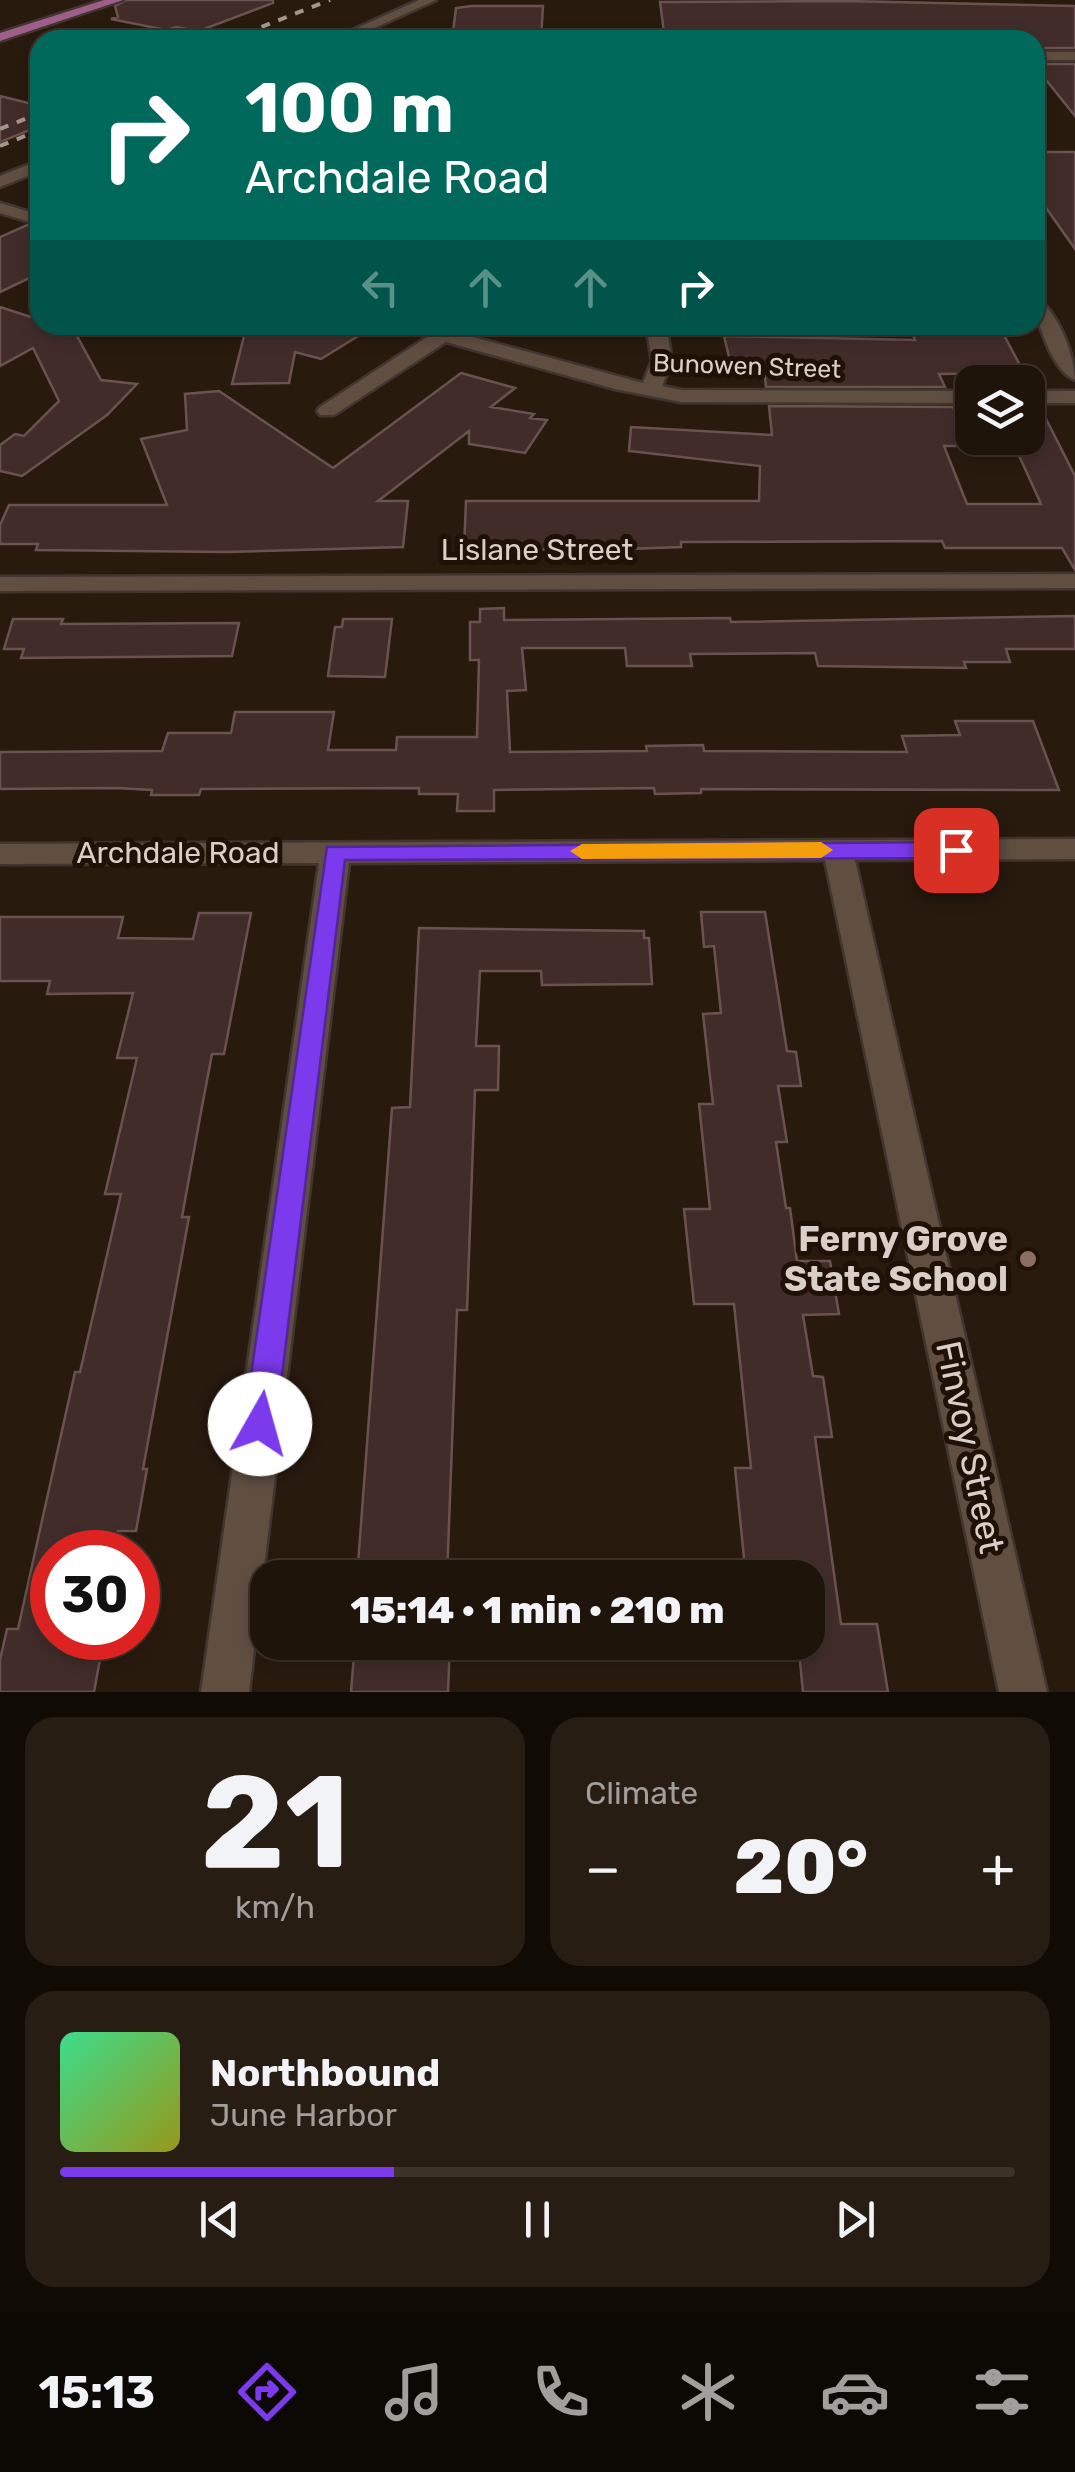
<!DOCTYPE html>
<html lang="en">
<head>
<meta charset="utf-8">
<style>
	body { margin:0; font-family:Rubik,sans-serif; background:#271d13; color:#f1f3f6; height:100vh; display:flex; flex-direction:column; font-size:38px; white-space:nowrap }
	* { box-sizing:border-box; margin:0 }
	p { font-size:32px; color:#a19e9c }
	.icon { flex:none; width:55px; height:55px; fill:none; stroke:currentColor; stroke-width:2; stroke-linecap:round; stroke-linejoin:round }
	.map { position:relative; height:1692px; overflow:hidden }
	.sheet { display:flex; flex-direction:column; gap:25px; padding:25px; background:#110b06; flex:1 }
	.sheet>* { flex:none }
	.banner { position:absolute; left:30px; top:30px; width:1015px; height:305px; border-radius:30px; box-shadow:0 5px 15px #0003,0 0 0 2px #3c332b; background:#00695c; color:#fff; overflow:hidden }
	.tools { position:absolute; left:955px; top:365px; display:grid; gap:20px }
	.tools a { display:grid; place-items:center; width:90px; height:90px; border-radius:20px; background:#1f140a; box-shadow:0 5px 15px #0003,0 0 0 2px #3c332b; font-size:50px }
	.speed { position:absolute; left:30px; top:1530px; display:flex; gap:20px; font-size:50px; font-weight:700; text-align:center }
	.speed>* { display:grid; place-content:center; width:130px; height:130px; border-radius:50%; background:#1f140a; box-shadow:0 5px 15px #0003,0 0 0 2px #3c332b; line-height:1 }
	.speed .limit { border:15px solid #d22; background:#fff; color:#111 }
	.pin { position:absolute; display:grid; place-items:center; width:85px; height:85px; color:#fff; margin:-42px; border-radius:20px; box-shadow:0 5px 15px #0006 }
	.me { position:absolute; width:110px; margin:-55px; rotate:7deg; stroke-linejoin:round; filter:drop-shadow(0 0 8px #0008) }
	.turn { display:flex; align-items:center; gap:35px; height:210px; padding:0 50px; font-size:45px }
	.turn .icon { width:130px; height:130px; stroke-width:2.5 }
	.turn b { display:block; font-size:70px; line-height:85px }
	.lanes { display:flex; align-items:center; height:95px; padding:0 50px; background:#0003; justify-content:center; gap:50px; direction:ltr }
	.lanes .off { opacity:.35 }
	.big { font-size:75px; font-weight:800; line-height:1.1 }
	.sheet .card { flex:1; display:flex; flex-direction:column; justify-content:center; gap:15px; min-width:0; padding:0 35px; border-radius:30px; background:#271d13 }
	.sheet .dial { align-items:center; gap:0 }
	.dial b { font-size:130px; line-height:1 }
	.song { display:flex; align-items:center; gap:30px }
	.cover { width:120px; height:120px; border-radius:15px; background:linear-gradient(135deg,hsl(150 70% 55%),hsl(60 70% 35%)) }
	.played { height:10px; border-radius:5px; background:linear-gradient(90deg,#7c3aed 35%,#3c332b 35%) }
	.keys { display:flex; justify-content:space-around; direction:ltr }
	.heat { display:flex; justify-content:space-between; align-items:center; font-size:55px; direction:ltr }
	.sheet .tiles { flex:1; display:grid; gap:25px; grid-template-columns:1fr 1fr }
	.card:last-child { grid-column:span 2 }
	.trip { position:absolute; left:250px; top:1560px; width:575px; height:100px; border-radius:30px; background:#1f140a; box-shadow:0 5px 15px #0003,0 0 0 2px #3c332b; font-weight:800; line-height:100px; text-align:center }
	.tab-bar { display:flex; height:160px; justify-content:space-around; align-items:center; background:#0c0804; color:#a19e9c }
	.tab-bar .icon { width:70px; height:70px }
	.tab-bar .current { color:#7c3aed }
	.tab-bar b { font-size:45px; color:#f1f3f6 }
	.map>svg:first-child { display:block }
	.building { fill:#412c2a; stroke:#6a5250; stroke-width:2.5 }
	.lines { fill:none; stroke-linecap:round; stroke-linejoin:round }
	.minor-casing { stroke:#413530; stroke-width:5 }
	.major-casing { stroke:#413530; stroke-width:5 }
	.minor { fill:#604e41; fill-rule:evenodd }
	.major { fill:#9d5e88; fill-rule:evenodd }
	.rail { stroke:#a2968e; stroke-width:4; stroke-dasharray:9 9; stroke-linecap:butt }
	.route { fill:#7c3aed; stroke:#51269a; stroke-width:2.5 }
	.slow { fill:#f59e0b }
	.education-dot { fill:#8d6e63; stroke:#1f1106; stroke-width:4 }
	.labels { text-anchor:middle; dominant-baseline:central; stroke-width:10; stroke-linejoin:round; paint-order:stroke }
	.far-street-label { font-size:25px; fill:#dacfc8; stroke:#1f1106 }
	.street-label { font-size:30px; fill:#dacfc8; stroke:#1f1106 }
	.near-poi-label { font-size:35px; font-weight:bold; fill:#dacfc8; stroke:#1f1106; text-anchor:end }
	.near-street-label { font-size:35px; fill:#dacfc8; stroke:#1f1106 }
</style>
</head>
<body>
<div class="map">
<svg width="1075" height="1692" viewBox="0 0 1075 1692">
	<rect width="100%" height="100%" fill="#291a0e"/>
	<path class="building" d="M 127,0 L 273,0 L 273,3 L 199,31 L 176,27 L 166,30 L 111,19 L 118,17 L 115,6 Z
		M 846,1 L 1075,6 L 1075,48 L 1035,48 L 1035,40 L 665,40 L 660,2 Z
		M 471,6 L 543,6 L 541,40 L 452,40 L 456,8 Z
		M 1035,64 L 1075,64 L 1075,116 L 1035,66 Z
		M 0,96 L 40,106 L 40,126 L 0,142 Z
		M 1035,152 L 1075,152 L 1075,249 L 1035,192 Z
		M 27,225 L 40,228 L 40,273 L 0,292 L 0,237 Z
		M 0,307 L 40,320 L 40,325 L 71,325 L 101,380 L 137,384 L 107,415 L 22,476 L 0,471 L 0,445 L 15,434 L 24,436 L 59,401 L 33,348 L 0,366 Z
		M 233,325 L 376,325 L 321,359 L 295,352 L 289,383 L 232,384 L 244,336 L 232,333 Z
		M 909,325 L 992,325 L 997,335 L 1004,335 L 1024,373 L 939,374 L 945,387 L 766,387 L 764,369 L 732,369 L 724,336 L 915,340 Z
		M 461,373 L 515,388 L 491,407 L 534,414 L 530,418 L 547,420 L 525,453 L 469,444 L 469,431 L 378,501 L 408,501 L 403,547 L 226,552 L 36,550 L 38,544 L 0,544 L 0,525 L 9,505 L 167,505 L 141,439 L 187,430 L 185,394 L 219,391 L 333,468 Z
		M 769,406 L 953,407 L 970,446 L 944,446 L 967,504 L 1041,504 L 1011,438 L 1028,438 L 1028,407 L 1040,407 L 1075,476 L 1075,570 L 1062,548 L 945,548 L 942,541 L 681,542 L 681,547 L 601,550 L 464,549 L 466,501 L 759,501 L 760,466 L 629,451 L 631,427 L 772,435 Z
		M 504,608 L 504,620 L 730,618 L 731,622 L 1075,616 L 1075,649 L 1006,649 L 1010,662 L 964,662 L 966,668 L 818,666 L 815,653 L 690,654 L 692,666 L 627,666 L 625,648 L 522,648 L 526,690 L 507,691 L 510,752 L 647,751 L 646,746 L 703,745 L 704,751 L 907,752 L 902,736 L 960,735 L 955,721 L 1033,721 L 1059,790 L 701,789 L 701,793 L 655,794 L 654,788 L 494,790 L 494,811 L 457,811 L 458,794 L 419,794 L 419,788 L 201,789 L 199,795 L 151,795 L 152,790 L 116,788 L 0,789 L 0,752 L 162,751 L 168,733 L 231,733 L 235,712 L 334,712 L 328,750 L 396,750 L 397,737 L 477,737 L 479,660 L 470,660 L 470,622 L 480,622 L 480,609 Z
		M 13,619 L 63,619 L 61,624 L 239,623 L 232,656 L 21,658 L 24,649 L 4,649 Z
		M 343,619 L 392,619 L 385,677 L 328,676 L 335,627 L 342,627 Z
		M 701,912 L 765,912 L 787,1051 L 796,1052 L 801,1086 L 778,1086 L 787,1142 L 776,1142 L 786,1208 L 790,1208 L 797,1261 L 830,1261 L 839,1314 L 803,1315 L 813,1376 L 823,1377 L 832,1437 L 815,1437 L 841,1624 L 877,1624 L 888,1692 L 803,1692 L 798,1642 L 808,1642 L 808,1578 L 746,1578 L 735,1468 L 751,1468 L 734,1304 L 694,1304 L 684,1209 L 710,1209 L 699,1104 L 713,1104 L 703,1014 L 721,1013 L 714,946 L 704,947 Z
		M 199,913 L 251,913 L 224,1054 L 212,1054 L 201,1112 L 182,1217 L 189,1217 L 143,1469 L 147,1469 L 136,1531 L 118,1531 L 114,1552 L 52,1552 L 52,1638 L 104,1638 L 94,1692 L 0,1692 L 0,1660 L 7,1629 L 18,1629 L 75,1372 L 80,1372 L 121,1194 L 105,1194 L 137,1058 L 117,1058 L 133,993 L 47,994 L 50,981 L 0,981 L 0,917 L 123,917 L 118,938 L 193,939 Z
		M 419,928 L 644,931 L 644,938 L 649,938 L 652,984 L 542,985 L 541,971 L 480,971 L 476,1046 L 499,1046 L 498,1090 L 475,1090 L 467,1310 L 457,1310 L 447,1578 L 357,1578 L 392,1108 L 410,1107 Z
		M 355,1642 L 450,1642 L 448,1692 L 351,1692 Z"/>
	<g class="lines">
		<defs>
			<path id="minor" d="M 419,0 L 436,0 L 348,40 L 330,40 Z
				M 1035,52 L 1075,52 L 1075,60 L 1035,60 Z
				M 40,160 L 40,171 L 0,187 L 0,176 Z
				M 0,203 L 40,215 L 40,225 L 0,213 Z
				M 1035,298 C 1057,308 1075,357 1075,380 C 1053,372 1035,320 1035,298 Z
				M 397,325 L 428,325 L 643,383 L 652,361 L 646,325 L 666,325 L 672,361 L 662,386 L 681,390 L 972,391 L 972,403 L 681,402 L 615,389 L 446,342 L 334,415 L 320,415 L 317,411 L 320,407 L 427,337 Z
				M 1028,391 L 1075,391 L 1075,403 L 1028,403 Z
				M 1075,574 L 1075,588 L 0,591 L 0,577 Z
				M 1075,839 L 1075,859 L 855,860 L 1047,1692 L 999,1692 L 825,860 L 349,863 L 249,1692 L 201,1692 L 319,863 L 0,864 L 0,844 Z"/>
			<path id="major" d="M 104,0 L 123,0 L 0,41 L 0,33 Z"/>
		</defs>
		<use href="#minor" class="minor-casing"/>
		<use href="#major" class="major-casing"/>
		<use href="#minor" class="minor"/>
		<use href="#major" class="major"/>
		<path class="rail" d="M 228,40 L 330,0
			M 0,129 L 40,113
			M 0,146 L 40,130"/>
	</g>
	<path class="route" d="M 956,842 L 968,850 L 956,858 L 345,860 L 276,1424 L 271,1434 L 260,1439 L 249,1434 L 244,1424 L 327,847 Z"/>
	<path class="slow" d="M 821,842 L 833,850 L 821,858 L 582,859 L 570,851 L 582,844 Z"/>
	<circle class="education-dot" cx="1028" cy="1259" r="10"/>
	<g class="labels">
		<g class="far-street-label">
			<text transform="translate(747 366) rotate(2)">Bunowen Street</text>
		</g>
		<g class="street-label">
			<text x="537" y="550">Lislane Street</text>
			<text x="178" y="853">Archdale Road</text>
		</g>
		<g class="near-poi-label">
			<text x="1008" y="1239">Ferny Grove<tspan x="1008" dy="40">State School</tspan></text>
		</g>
		<g class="near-street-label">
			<text transform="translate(970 1447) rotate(78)">Finvoy Street</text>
		</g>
	</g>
</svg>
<div class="tools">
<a><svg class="icon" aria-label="layers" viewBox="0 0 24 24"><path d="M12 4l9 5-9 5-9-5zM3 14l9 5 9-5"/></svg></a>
</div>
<div class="speed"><div class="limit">30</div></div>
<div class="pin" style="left:956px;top:850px;background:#d93025"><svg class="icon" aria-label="arrive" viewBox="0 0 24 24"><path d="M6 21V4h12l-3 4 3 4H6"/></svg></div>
<svg class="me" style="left:260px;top:1424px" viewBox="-20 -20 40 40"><circle r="19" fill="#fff"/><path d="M0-13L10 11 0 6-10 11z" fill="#7c3aed"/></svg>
<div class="trip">15:14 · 1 min · 210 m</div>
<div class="banner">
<div class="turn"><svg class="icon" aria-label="right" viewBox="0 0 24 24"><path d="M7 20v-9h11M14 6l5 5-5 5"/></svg><div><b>100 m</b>Archdale Road</div></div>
<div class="lanes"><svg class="icon off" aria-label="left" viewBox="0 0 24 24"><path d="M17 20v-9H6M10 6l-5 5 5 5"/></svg><svg class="icon off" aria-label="ahead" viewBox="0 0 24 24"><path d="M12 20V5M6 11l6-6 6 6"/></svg><svg class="icon off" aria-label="ahead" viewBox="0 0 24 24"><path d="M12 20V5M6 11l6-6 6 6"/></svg><svg class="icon" aria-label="right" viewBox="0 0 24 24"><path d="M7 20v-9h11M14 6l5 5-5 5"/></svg></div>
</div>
</div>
<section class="sheet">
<div class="tiles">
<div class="card dial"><b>21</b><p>km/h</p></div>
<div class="card"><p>Climate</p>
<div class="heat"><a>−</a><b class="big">20°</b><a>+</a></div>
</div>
<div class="card">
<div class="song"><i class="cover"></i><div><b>Northbound</b><p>June Harbor</p></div></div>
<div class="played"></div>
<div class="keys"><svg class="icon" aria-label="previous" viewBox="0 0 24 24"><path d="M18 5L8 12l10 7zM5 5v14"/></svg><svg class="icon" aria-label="pause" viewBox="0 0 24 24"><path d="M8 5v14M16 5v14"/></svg><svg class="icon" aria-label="next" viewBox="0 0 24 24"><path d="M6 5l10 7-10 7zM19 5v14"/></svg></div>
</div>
</div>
</section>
<nav class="tab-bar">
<b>15:13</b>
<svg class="icon current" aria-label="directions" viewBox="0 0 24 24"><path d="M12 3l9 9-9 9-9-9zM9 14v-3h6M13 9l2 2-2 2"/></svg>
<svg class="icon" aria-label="music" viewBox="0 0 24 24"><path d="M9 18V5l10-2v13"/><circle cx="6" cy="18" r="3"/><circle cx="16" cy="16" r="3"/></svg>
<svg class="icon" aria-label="phone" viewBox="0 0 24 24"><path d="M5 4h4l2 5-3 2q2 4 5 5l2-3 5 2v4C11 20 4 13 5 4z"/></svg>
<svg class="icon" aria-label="climate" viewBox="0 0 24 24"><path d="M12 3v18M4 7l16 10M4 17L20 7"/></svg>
<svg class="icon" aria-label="car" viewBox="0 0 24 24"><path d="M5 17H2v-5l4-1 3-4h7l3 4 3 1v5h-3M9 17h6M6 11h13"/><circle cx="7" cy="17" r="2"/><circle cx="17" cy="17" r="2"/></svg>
<svg class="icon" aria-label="filters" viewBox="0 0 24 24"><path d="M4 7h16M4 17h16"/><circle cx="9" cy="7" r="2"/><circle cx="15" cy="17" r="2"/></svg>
</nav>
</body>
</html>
